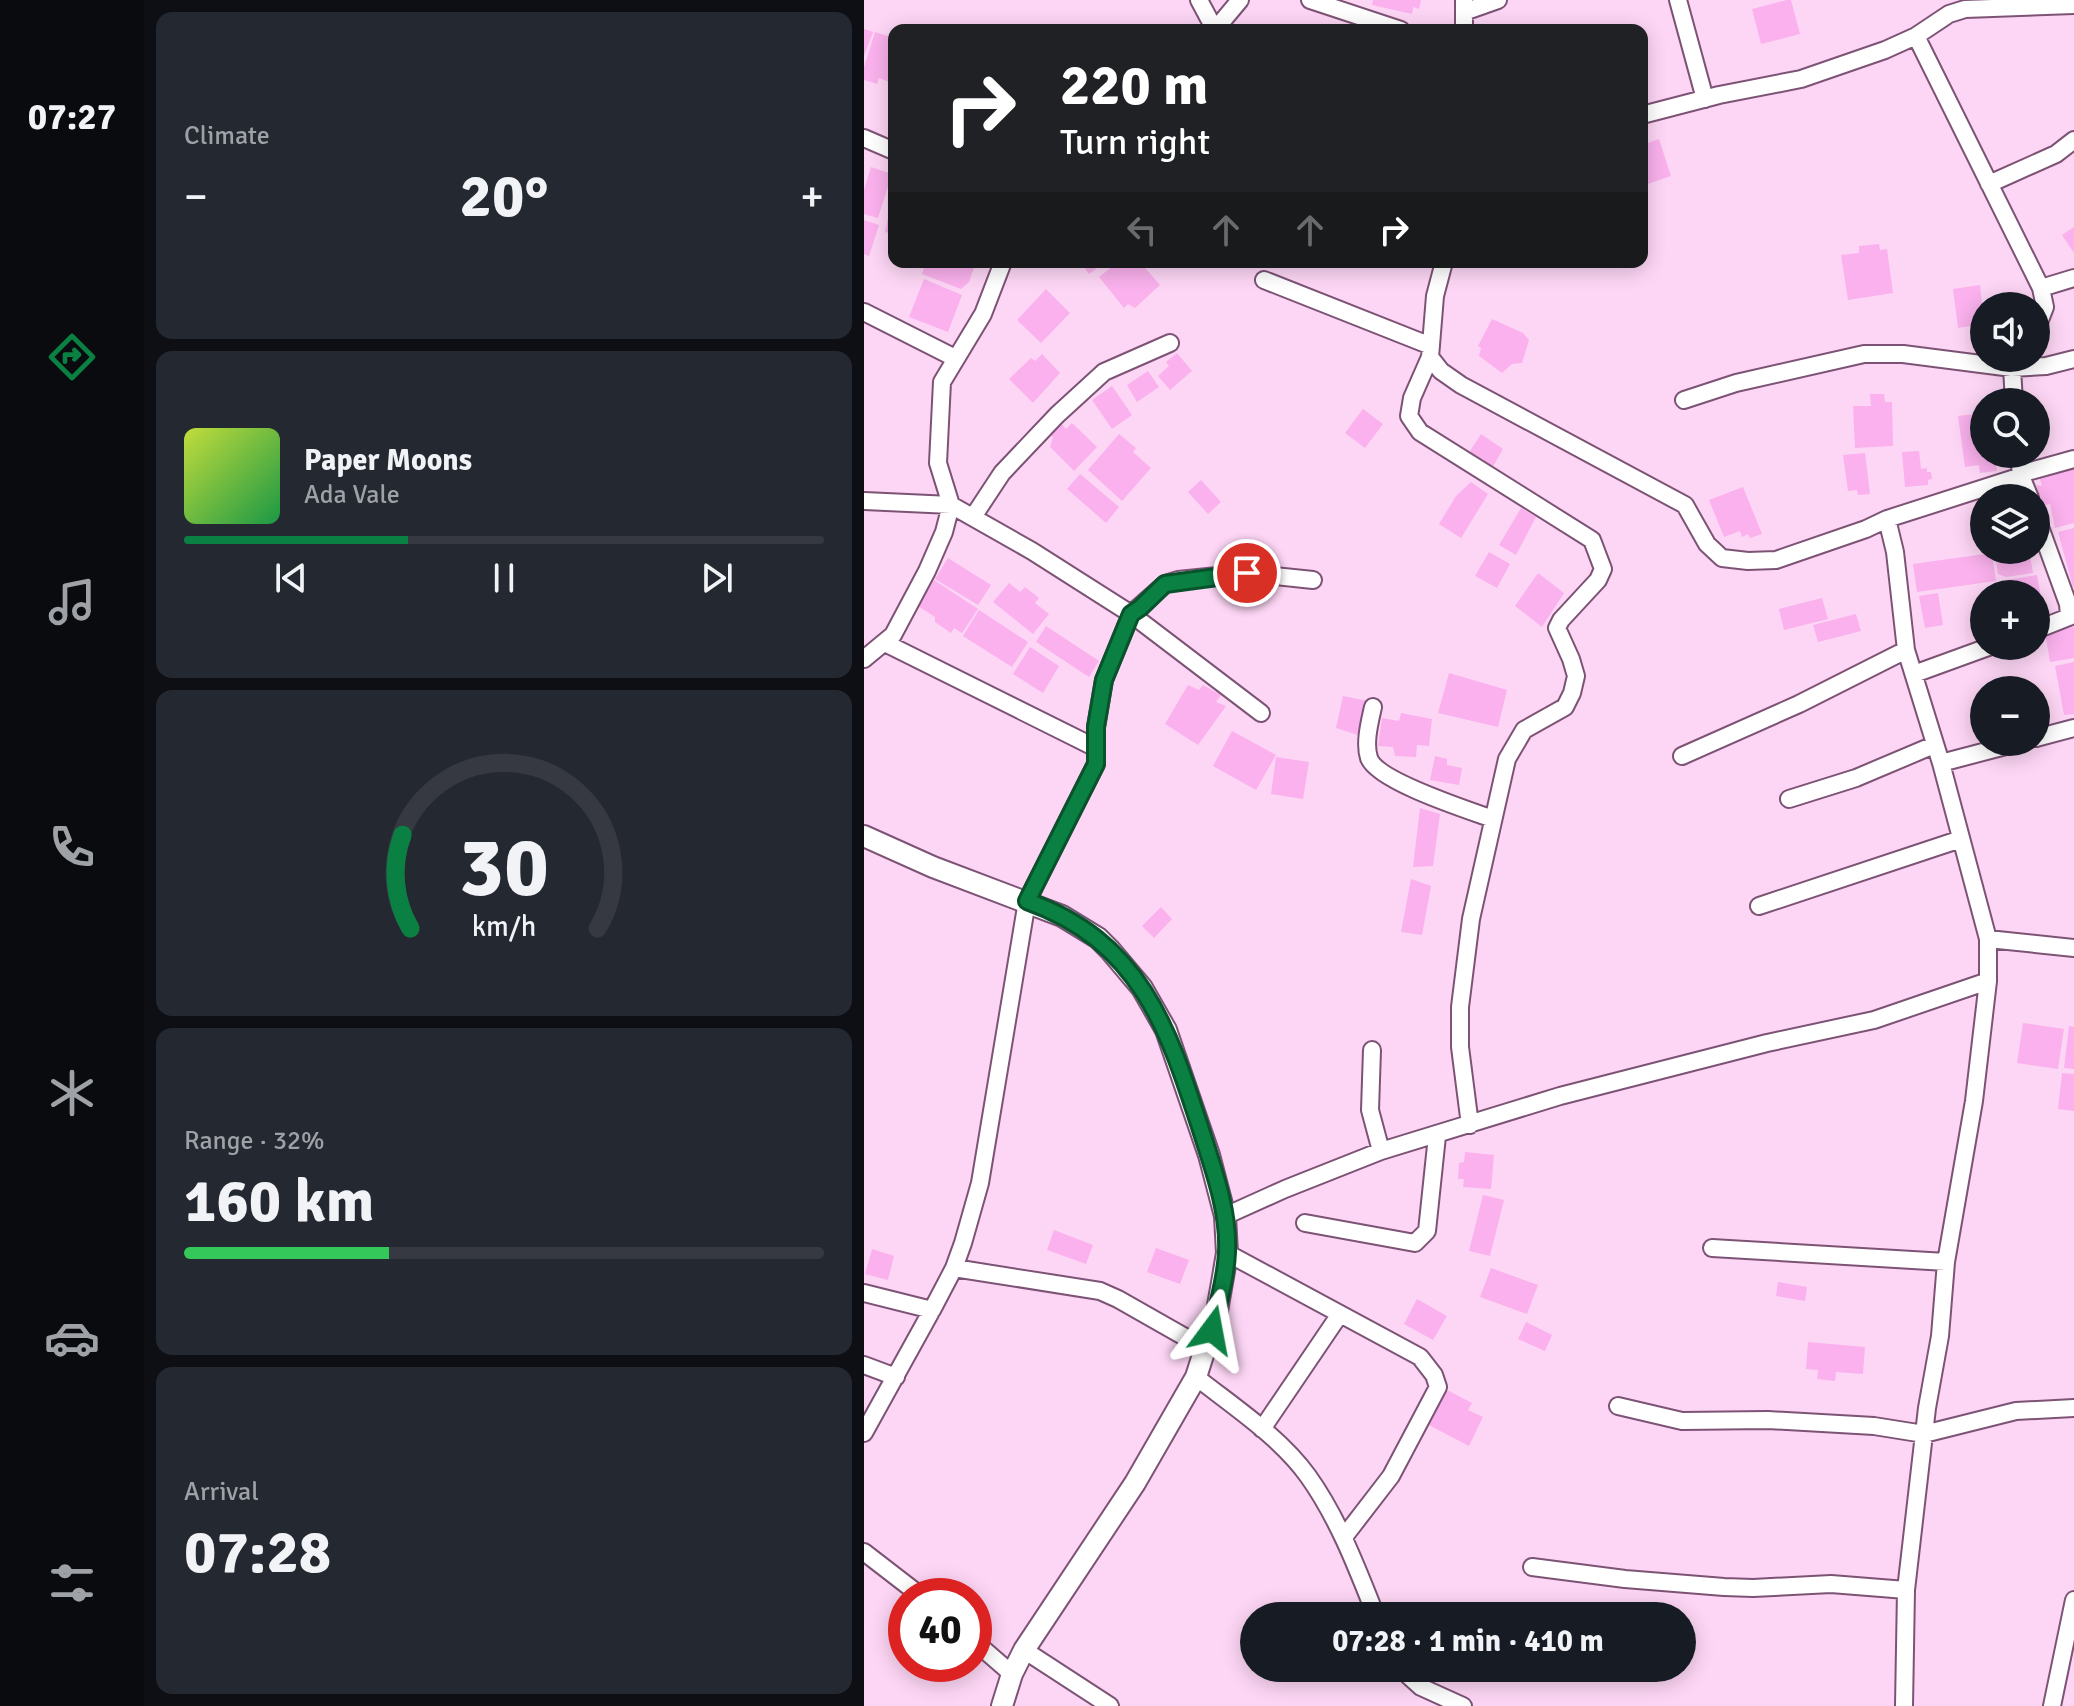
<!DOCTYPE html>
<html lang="en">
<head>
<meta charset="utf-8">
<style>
	body { margin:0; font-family:Signika,sans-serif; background:#242831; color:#f1f3f6; height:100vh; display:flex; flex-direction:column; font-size:30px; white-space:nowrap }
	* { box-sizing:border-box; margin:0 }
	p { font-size:26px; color:#9ea1a6 }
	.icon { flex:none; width:44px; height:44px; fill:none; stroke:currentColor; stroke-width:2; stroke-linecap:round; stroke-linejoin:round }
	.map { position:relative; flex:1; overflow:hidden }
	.drawer { display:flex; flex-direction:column; gap:12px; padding:12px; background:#0d0f14; width:720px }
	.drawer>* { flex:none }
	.banner { position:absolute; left:24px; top:24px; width:760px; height:244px; border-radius:16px; box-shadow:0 4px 20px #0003; background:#202124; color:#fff; overflow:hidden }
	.buttons { position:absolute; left:1106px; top:292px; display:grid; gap:16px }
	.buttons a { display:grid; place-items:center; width:80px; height:80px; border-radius:50%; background:#171b24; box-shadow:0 4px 20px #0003; font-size:40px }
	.speed { position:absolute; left:24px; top:1578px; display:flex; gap:16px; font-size:40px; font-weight:700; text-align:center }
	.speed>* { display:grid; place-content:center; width:104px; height:104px; border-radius:50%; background:#171b24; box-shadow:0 4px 20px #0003; line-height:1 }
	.speed .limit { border:12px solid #d22; background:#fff; color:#111 }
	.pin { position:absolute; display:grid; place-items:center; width:68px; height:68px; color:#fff; margin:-34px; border:4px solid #fff; border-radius:50%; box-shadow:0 2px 8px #0007 }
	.me { position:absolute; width:88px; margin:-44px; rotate:13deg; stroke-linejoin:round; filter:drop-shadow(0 0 6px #0008) }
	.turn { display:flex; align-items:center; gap:28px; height:168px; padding:0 40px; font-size:36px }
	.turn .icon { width:104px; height:104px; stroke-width:2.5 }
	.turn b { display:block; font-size:56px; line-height:68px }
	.lanes { display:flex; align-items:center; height:76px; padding:0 40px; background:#0003; justify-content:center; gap:40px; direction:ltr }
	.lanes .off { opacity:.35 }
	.big { font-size:60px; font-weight:700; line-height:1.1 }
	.drawer .tile { flex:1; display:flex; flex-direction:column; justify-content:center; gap:12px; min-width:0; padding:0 28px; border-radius:16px; background:#242831 }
	.drawer .dial { align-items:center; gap:0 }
	.dial svg { height:208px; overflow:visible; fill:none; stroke:#363941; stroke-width:7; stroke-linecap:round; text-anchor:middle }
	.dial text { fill:#f1f3f6; stroke:none }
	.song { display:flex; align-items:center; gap:24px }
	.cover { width:96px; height:96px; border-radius:12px; background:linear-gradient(135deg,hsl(70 70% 55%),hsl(140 70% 35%)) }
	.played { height:8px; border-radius:4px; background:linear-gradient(90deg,#0b8043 35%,#363941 35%) }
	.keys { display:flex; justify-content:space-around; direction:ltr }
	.heat { display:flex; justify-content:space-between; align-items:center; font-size:44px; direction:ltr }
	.charge { height:12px; border-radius:6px; background:linear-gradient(90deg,#34c759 32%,#363941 0) }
	.trip { position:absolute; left:376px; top:1602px; width:456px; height:80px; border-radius:40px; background:#171b24; box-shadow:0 4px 20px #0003; font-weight:700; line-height:80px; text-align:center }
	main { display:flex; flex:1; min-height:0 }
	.menu { display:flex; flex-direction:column; width:144px; justify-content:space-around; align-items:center; background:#090b0e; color:#9ea1a6 }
	.menu .icon { width:56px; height:56px }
	.menu .selected { color:#0b8043 }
	.menu b { font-size:36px; color:#f1f3f6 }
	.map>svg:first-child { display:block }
	.building { fill:#fab1ed }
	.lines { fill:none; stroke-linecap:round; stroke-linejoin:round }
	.minor-casing { stroke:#7d5375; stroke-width:20 }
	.tertiary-casing { stroke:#7d5375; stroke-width:24 }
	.minor { stroke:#fff; stroke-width:16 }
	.tertiary { stroke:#fff; stroke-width:20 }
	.route-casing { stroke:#07532c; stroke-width:20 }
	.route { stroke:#0b8043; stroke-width:14 }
</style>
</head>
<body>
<main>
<nav class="menu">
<b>07:27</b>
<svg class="icon selected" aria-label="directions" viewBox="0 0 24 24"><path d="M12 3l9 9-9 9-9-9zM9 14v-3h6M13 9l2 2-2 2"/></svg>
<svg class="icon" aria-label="music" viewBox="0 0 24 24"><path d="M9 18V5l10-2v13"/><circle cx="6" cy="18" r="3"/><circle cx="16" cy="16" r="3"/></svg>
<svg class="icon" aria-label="phone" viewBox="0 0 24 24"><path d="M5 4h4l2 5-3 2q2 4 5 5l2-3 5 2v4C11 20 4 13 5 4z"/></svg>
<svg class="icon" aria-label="climate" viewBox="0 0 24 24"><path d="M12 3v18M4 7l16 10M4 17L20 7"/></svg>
<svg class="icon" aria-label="car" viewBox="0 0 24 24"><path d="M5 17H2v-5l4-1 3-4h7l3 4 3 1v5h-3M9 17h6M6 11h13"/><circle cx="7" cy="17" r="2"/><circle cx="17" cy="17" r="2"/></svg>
<svg class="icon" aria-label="filters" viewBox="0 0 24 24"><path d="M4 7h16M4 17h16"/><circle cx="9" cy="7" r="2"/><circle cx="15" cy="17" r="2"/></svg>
</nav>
<section class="drawer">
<div class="tile"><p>Climate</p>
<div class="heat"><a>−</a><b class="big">20°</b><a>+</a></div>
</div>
<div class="tile">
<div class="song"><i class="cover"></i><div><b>Paper Moons</b><p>Ada Vale</p></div></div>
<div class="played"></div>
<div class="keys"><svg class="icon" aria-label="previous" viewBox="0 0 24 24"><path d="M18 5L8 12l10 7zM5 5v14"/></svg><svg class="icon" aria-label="pause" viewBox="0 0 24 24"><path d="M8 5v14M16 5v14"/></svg><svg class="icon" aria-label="next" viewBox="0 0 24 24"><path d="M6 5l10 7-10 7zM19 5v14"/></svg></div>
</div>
<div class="tile dial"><svg viewBox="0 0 100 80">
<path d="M14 69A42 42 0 1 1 86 69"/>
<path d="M14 69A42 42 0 0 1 11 33" stroke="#0b8043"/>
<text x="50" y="56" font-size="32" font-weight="700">30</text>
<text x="50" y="72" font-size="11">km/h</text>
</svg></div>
<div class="tile"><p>Range · 32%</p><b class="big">160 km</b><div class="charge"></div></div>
<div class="tile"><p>Arrival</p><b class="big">07:28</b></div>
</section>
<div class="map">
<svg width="1210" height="1706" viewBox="0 0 1210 1706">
	<rect width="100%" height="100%" fill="#fdd6f5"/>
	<path class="building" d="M 509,0 L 557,0 L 555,9 L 549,7 L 548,14 L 508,5 Z
		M 923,0 L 927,0 L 936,34 L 897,44 L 888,9 Z
		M 0,29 L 9,32 L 0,56 Z
		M 11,32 L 30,38 L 30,65 L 25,82 L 15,78 L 13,84 L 0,80 L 0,67 Z
		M 778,137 L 781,144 L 795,139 L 807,176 L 778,186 Z
		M 7,167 L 28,174 L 14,218 L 0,214 L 0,190 Z
		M 29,195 L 30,196 L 30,234 L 21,232 Z
		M 0,220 L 15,225 L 5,256 L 0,254 Z
		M 1210,227 L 1210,253 L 1198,235 Z
		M 1015,244 L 1016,250 L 1023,249 L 1029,293 L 984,300 L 977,255 L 995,253 L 995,246 Z
		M 62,262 L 109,262 L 107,266 L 110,268 L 105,282 L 97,289 L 58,274 Z
		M 216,262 L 241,262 L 225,274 Z
		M 254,262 L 276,262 L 296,285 L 271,308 L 264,304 L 260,308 L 235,277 Z
		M 60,279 L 98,295 L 84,332 L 45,317 Z
		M 1116,285 L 1120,324 L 1094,328 L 1089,289 Z
		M 182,289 L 206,313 L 177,343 L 153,320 Z
		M 628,319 L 659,333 L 665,340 L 658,363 L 648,364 L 638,373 L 615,356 L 617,348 L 614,346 Z
		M 313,353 L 328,371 L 306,390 L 294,376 L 305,366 L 302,362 Z
		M 178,354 L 196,373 L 169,403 L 145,379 L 167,358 L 171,361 Z
		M 284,371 L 295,387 L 273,402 L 263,385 Z
		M 248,386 L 268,415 L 248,429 L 228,400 Z
		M 1006,394 L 1020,394 L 1021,402 L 1028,402 L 1029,446 L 991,448 L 989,406 L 1007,406 Z
		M 499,409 L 519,424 L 501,448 L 481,433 Z
		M 1120,413 L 1120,454 L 1153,454 L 1154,460 L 1132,463 L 1133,471 L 1116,473 L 1115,465 L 1101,467 L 1094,416 Z
		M 208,423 L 233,447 L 210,471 L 186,447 L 189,437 L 186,436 L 198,424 L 202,429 Z
		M 255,434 L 272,448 L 269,452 L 287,468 L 258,501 L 224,470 Z
		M 617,434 L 639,449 L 627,470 L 604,454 Z
		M 1055,451 L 1057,469 L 1063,468 L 1063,472 L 1067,472 L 1068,479 L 1064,480 L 1064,485 L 1041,487 L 1038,452 Z
		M 1001,453 L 1006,494 L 994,495 L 993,490 L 984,491 L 979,455 Z
		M 1210,464 L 1210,523 L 1191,528 L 1186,504 L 1178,506 L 1172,485 L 1178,486 L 1174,473 Z
		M 216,474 L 255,507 L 242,523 L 203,489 Z
		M 337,480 L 357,502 L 344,514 L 324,492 Z
		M 607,482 L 624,494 L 597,538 L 575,524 L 592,496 Z
		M 879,487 L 898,534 L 886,538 L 884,534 L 878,537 L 876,531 L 860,537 L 845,500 Z
		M 657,508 L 672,517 L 652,555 L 635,545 Z
		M 1210,528 L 1210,587 L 1209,587 L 1194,532 Z
		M 1165,550 L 1169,573 L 1142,577 L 1134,574 L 1131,554 Z
		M 625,552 L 646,564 L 633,588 L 611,576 Z
		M 1128,553 L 1132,581 L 1053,592 L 1049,564 Z
		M 84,558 L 127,585 L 114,605 L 71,579 Z
		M 674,573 L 700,593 L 678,627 L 651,606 Z
		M 1173,575 L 1180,614 L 1172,615 L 1172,594 L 1144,594 L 1142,580 Z
		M 70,580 L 114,609 L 98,633 L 90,628 L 87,633 L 71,622 L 71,617 L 54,606 Z
		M 145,583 L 156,592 L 161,587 L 175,598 L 171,603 L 185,614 L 169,634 L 129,602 Z
		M 1074,593 L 1079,625 L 1061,628 L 1055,596 Z
		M 958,598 L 964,619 L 920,630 L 915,609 Z
		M 115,610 L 164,642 L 148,667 L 99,636 Z
		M 992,614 L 997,631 L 954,642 L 949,625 Z
		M 182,626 L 235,661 L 225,677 L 172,642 Z
		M 1210,627 L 1210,658 L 1186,662 L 1181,632 Z
		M 166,647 L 195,666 L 179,693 L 149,674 Z
		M 1210,662 L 1210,714 L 1200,715 L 1191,666 Z
		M 585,673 L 643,690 L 634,727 L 574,713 Z
		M 324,685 L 335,690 L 339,685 L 357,695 L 352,702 L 362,706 L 334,745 L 301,724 Z
		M 479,696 L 503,701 L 497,736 L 472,728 Z
		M 537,713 L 568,719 L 565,746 L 553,745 L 552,757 L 531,756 L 529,747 L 514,746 L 518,718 L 535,721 Z
		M 368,731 L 412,755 L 392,790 L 349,766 Z
		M 571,756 L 583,759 L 583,765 L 598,768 L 595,785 L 566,780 Z
		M 412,757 L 445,762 L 439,799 L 407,794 Z
		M 556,808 L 576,814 L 569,866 L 549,867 Z
		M 547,879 L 567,886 L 558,935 L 537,932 Z
		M 297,907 L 308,919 L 290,938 L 278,926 Z
		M 1159,1023 L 1200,1029 L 1194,1069 L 1153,1063 Z
		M 1205,1026 L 1210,1027 L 1210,1069 L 1200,1068 Z
		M 1198,1073 L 1210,1074 L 1210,1111 L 1194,1109 Z
		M 601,1152 L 630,1155 L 627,1189 L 599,1187 L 600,1179 L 594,1179 L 595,1163 L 600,1162 Z
		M 619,1195 L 640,1200 L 626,1256 L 605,1251 Z
		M 190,1230 L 229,1245 L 222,1264 L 183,1250 Z
		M 292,1248 L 325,1260 L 316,1284 L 283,1272 Z
		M 8,1249 L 30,1256 L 24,1280 L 1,1274 Z
		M 627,1268 L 674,1285 L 663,1314 L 616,1297 Z
		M 914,1282 L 943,1287 L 941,1301 L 912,1296 Z
		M 553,1299 L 583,1316 L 569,1340 L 540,1324 Z
		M 662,1322 L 688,1335 L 681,1351 L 654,1339 Z
		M 944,1342 L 1001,1347 L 999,1374 L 972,1372 L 971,1381 L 953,1379 L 954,1370 L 942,1369 Z
		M 581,1389 L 608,1403 L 604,1410 L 619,1417 L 605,1446 L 563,1424 Z"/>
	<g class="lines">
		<defs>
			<path id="minor" d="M 335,0 L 351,30
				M 446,0 L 537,30
				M 814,0 L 841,99
				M 600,12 L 634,0
				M 351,30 L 376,0
				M 600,30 L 600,0
				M 1052,36 L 1177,288 L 1181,307 L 1172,330
				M 778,115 L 855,95 L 937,79 L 1021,50 L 1052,36 L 1085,14 L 1101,9 L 1210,5
				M 0,138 L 30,151
				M 1125,184 L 1192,154 L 1210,140
				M 580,262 L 571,296 L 566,357 L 548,398 L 545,416 L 556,432 L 728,540 L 739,569 L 734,580 L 697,620 L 693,628 L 707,659 L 712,676 L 708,693 L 701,707 L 660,730 L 643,759 L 607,919 L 596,1007 L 596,1047 L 606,1125
				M 400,280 L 567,346
				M 1177,288 L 1210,278
				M 0,312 L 91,358
				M 566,357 L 577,371 L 597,385 L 821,505 L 843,544 L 858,558 L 884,561 L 912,560 L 1002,529 L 1023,519 L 1031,552 L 1042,650 L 1077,763 L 1124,939 L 1124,981 L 1110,1101 L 1082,1262 L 1076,1336 L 1063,1408 L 1042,1590
				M 820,400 L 872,383 L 1000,354 L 1039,354 L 1148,368 L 1182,366 L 1210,359
				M 1150,402 L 1148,368 L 1152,361
				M 1155,454 L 1157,476 L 1166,498
				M 0,501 L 87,505 L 168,551 L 267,614 L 301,584 L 314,580 L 383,573 L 449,580
				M 1172,516 L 1204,604 L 1205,617
				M 109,517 L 138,473 L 193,415 L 240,372 L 306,343
				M 1023,519 L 1157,476 L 1163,472 L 1210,459
				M 1172,630 L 1210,615
				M 21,643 L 232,748
				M 0,659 L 29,635 L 63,571 L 80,532 L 87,505 L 74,463 L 78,382 L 119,314 L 139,262
				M 1050,674 L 1127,646
				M 509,707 C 506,721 500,743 505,758 C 513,781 604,810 629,819
				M 1172,738 L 1210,728
				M 818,756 L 935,704 L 1042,650
				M 1077,763 L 1157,742
				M 925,799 L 992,778 L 1070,745
				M 895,906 L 1097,839
				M 1124,939 L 1210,948
				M 508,1050 L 506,1110 L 517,1151
				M 361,1216 L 421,1189 L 517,1151 L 696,1096 L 903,1043 L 1010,1020 L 1124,981
				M 441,1223 L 551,1243 L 563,1231 L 573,1136
				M 848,1248 L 1082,1262
				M 363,1253 L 556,1357 L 570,1375 L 574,1387 L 527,1476 L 480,1537
				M 90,1268 L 236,1291 L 254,1299 L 342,1349
				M 0,1293 L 68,1310
				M 0,1365 L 32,1377
				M 332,1377 C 370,1407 416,1437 444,1476 C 474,1518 493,1568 512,1616
				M 754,1406 L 818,1421 L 904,1420 L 1010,1426 L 1060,1434 L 1152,1411 L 1210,1408
				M 398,1429 L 476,1314
				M 0,1433 L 68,1310 L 90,1268 L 99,1243 L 116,1183 L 163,901 L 232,764 L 232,727 L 240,680 L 267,614 L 397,713
				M 0,1552 L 57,1596
				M 668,1567 L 761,1579 L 860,1587 L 889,1588 L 967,1584 L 1042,1590 L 1040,1706
				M 110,1641 L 148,1674
				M 160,1650 L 246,1706
				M 536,1668 L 557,1687 L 599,1706
				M 1188,1706 L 1210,1600"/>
			<path id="tertiary" d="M 0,836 L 69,867 L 198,916 L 234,938 L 246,950 L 278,988 L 302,1030 L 345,1155 L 361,1216 L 363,1253 L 359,1277 L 353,1311 L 332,1377 L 271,1483 L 160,1650 L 148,1674 L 138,1706"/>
		</defs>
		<use href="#minor" class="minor-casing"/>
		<use href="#tertiary" class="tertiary-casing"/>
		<use href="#minor" class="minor"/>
		<use href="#tertiary" class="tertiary"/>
	</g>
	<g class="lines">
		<defs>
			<path id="route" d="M 348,1330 C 354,1305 362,1278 363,1252 C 365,1212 350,1171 338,1133 C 304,1028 277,942 163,901 L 232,764 L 232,727 L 240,680 L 267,614 L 276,608 L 301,584 L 383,573"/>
		</defs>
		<use href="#route" class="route-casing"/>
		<use href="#route" class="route"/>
	</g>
</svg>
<div class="buttons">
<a><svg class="icon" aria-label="sound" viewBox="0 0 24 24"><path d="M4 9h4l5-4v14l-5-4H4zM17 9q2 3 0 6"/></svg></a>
<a><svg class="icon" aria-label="search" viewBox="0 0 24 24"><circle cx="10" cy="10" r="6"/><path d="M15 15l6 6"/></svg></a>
<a><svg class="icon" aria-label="layers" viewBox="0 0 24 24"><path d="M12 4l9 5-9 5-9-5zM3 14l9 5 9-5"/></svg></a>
<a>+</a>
<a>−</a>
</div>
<div class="speed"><div class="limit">40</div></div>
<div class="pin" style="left:383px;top:573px;background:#d93025"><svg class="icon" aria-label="arrive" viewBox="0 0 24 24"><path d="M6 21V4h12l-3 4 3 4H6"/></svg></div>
<svg class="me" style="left:348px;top:1330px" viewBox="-20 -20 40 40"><path d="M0-17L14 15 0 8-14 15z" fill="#0b8043" stroke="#fff" stroke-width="4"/></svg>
<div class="trip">07:28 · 1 min · 410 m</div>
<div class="banner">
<div class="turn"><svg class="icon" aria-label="right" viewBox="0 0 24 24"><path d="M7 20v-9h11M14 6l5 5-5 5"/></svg><div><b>220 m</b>Turn right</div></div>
<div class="lanes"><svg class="icon off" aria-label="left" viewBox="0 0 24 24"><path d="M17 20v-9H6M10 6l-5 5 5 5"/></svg><svg class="icon off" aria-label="ahead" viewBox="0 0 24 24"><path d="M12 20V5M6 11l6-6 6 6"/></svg><svg class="icon off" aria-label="ahead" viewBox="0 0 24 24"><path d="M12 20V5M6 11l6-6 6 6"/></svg><svg class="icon" aria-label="right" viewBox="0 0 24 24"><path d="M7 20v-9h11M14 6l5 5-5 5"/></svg></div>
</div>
</div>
</main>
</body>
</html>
